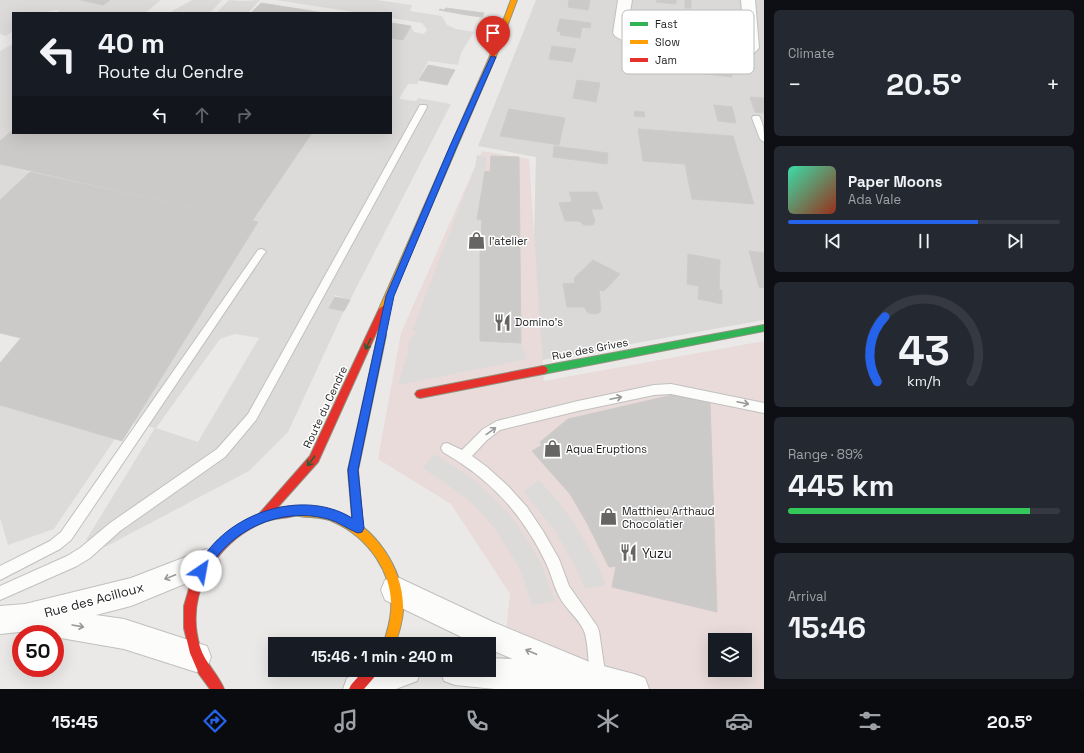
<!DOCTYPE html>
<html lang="en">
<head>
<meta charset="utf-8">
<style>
	body { margin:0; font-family:"Space Grotesk",sans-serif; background:#242831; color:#f1f3f6; height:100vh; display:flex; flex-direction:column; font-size:15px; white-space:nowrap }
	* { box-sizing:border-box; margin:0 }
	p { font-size:13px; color:#9ea1a6 }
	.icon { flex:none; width:22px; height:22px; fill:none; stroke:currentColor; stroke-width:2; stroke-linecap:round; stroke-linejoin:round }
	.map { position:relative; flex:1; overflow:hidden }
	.details { display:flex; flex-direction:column; gap:10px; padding:10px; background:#0d0f14; width:320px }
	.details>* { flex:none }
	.hud { position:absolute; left:12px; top:12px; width:380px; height:122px; border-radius:0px; box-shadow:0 4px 16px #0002; background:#171b24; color:#f1f3f6; overflow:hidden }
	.controls { position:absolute; left:708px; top:633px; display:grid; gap:8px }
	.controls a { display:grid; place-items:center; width:44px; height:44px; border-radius:0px; background:#171b24; box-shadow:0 4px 16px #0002; font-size:20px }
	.speed { position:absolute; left:12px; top:625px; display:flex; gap:8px; font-size:20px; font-weight:700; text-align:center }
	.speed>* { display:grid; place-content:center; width:52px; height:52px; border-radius:50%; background:#171b24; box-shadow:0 4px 16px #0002; line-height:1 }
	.speed .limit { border:6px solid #d22; background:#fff; color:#111 }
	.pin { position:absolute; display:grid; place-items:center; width:34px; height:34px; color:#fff; margin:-41px -17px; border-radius:50% 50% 50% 0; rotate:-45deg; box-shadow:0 0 4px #0007 }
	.pin .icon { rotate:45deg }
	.me { position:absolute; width:44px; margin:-22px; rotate:33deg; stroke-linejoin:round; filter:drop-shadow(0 0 3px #0008) }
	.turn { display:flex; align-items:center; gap:14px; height:84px; padding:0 20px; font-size:18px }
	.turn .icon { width:52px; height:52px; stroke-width:2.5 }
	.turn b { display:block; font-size:28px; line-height:34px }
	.lanes { display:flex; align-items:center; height:38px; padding:0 20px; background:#0003; justify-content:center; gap:20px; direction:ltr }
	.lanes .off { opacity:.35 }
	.big { font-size:30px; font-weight:700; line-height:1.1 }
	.details .widget { flex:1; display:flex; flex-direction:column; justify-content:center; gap:6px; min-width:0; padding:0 14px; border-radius:6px; background:#242831 }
	.details .dial { align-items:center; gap:0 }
	.dial svg { height:104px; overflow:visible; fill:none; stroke:#363941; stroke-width:7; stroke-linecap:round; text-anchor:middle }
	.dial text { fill:#f1f3f6; stroke:none }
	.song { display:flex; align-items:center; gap:12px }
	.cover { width:48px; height:48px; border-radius:6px; background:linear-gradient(135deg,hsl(160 70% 55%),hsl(10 70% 35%)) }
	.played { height:4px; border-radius:2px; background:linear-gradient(90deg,#2563eb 70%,#363941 70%) }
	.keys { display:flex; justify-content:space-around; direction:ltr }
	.heat { display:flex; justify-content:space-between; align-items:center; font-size:22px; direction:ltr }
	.charge { height:6px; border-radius:3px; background:linear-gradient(90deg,#34c759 89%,#363941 0) }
	.trip { position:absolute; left:268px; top:637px; width:228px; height:40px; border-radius:0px; background:#171b24; box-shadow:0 4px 16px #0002; font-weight:700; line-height:40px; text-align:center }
	.tab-bar { display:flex; height:64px; justify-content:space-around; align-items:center; background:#090b0e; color:#9ea1a6 }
	.tab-bar .icon { width:28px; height:28px }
	.tab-bar .selected { color:#2563eb }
	.tab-bar b { font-size:18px; color:#f1f3f6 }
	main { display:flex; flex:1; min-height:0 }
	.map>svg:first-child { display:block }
	.residential { fill:#dbd9d8 }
	.commercial { fill:#e8dbda; fill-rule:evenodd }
	.parking { fill:#dcdbda; fill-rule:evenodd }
	.building { fill:#cccac8; stroke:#cecbc9 }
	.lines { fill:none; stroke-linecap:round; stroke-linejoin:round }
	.lane-casing { stroke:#c1c0bf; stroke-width:2 }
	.street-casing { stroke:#c1c0bf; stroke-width:2 }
	.fast-casing { stroke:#929281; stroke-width:2 }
	.slow-casing { stroke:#929281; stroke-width:2 }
	.jam-casing { stroke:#929281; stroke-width:2 }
	.lane { fill:#fcfcfb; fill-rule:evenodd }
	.street { fill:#fcfcfb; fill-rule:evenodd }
	.fast { fill:#30b455; fill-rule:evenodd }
	.slow { fill:#ff9f0a; fill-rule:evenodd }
	.jam { fill:#e5322d; fill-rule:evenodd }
	.oneway { stroke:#266237 }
	.oneway2 { stroke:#989898 }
	.route { fill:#2563eb; stroke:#184099 }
	.labels { text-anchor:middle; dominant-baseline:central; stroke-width:3; stroke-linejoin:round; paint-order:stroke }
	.poi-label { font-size:11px; fill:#1e1e1e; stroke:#fff; text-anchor:start }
	.street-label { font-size:11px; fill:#1e1e1e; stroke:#fff }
	.near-poi-label { font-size:13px; fill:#1e1e1e; stroke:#fff; text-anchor:start }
	.near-street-label { font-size:13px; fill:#1e1e1e; stroke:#fff }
	.key { fill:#fff; stroke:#bcbcbc; stroke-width:1 }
	.key-label { font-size:11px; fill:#1e1e1e }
</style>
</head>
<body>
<main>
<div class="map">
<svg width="764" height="689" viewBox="0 0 764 689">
	<rect width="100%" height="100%" fill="#ebe9e7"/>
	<path class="residential" d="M 536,0 L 764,0 L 764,320 L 531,362 L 536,157 L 478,146 Z"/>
	<path class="commercial" d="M 482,151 L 529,159 L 544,381 L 764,341 L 764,689 L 500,689 L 510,594 L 451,504 L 378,459 L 401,333 ZM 715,640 L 745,640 L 745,670 L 715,670 Z"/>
	<path class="parking" d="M 0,0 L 81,0 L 103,5 L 110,0 L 161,0 L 145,13 L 60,13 L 57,10 L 40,13 L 13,13 L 13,31 L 6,36 L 0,34 Z
		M 192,0 L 222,0 L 210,13 L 169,13 Z
		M 229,0 L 241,1 L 260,0 L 248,13 L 216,13 Z
		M 276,0 L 377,0 L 412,5 L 410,11 L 442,16 L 447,25 L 456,29 L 474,32 L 461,53 L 458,65 L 428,61 L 417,84 L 408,84 L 399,99 L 416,101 L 418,98 L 451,104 L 350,300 L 335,295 L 330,308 L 344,311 L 288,432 L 249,471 L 105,547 L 86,540 L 155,428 L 133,423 L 258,222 L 252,221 L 312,133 L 391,133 L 391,38 L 411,26 L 414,32 L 424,34 L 427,30 L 422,23 L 391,18 L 391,13 L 360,13 ZM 235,334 L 259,338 L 198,442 L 156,428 L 220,339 Z
		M 13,44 L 13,130 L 0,141 L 0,51 Z
		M 477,155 L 487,157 L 477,218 L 482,220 L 480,341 L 521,343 L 527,359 L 398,385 L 407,355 L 410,338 L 419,332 L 412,331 L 475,167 Z
		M 0,164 L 30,172 L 0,200 Z
		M 0,405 L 115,439 L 54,529 L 8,545 L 0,518 Z
		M 434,454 L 472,478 L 497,501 L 514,520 L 528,541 L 541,563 L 555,601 L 532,605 L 520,569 L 496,530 L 475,506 L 458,492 L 423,468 Z
		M 539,480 L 557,500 L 575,524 L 595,559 L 606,585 L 585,589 L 574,564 L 555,531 L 524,492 Z"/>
	<path class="building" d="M 81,0 L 110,0 L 103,5 Z
		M 569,0 L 590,0 L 588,10 L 568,7 Z
		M 657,0 L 676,0 L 676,4 L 656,2 Z
		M 685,0 L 691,0 L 691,8 L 685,8 Z
		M 261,3 L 324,13 L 251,13 Z
		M 446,8 L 468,11 L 467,15 L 439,10 L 440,9 L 444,10 Z
		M 468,11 L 484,13 L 482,17 L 467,15 Z
		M 560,19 L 591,23 L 590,28 L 582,27 L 580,38 L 560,35 L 561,32 L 557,31 Z
		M 391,23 L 411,26 L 403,40 L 391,38 Z
		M 552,46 L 576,49 L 572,62 L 549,59 Z
		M 698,61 L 731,65 L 732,77 L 698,73 Z
		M 428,65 L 455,70 L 451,77 L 424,72 Z
		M 424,72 L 451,77 L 447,85 L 419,80 Z
		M 577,80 L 600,83 L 596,102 L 573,98 Z
		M 750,97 L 764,98 L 764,113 L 755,112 Z
		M 714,105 L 732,107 L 736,123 L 718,121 Z
		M 509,109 L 565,118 L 559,145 L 500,136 Z
		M 635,111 L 644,112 L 645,117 L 634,116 Z
		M 638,129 L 733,136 L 754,204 L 692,199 L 685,164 L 643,161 Z
		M 13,130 L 13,133 L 312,133 L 252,221 L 0,164 L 0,141 Z
		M 554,146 L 608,153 L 607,164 L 553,157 Z
		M 491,156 L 519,157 L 521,343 L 480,341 L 480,252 L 482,220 L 477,219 L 485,171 L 490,172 Z
		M 30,172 L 258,222 L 122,441 L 0,405 L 0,363 L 21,338 L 0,333 L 0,200 Z
		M 569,192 L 597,192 L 603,209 L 591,209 L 595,221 L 593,225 L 584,225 L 579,221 L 565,221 L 559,203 L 572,202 Z
		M 749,251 L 764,253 L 764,288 L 759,287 Z
		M 688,254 L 720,260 L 719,290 L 722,290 L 722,304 L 698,299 L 699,286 L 687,284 Z
		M 593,260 L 620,274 L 604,291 L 599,290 L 601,310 L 599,313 L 594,314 L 588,313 L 584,307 L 567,307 L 563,284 L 575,283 L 574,278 Z
		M 335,297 L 350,300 L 344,311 L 329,308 Z
		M 677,394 L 710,401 L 717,612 L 612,587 L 616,566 L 609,567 L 587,523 L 570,494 L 532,451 L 542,445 L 540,442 L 568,419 Z"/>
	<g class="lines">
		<defs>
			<path id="lane" d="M 420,105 L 426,105 L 427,107 L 256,420 L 225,457 L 120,531 L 90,558 L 77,566 L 0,600 L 0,586 L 67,556 L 80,548 L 110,523 L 217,449 L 248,414 Z
				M 753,116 L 759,116 C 764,125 764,132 764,142 L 760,139 L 752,118 Z
				M 261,249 L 264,250 L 266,252 L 264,254 L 71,540 L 60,549 L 0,580 L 0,566 L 50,541 L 61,532 L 258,250 Z
				M 671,384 L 764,403 L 764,413 L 671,394 L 654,395 L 578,411 L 500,430 L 487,440 L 472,456 L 487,467 L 508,486 L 527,507 L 543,531 L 559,559 L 569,586 L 597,626 L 599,631 L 606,679 L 603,684 L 598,687 L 593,684 L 590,679 C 589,667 588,640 584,631 C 578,617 564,608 558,594 C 553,584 551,573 546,563 C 522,513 490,479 443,452 L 441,448 L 443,444 L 447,443 L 462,450 L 483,429 L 497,421 L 578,401 L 654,385 Z"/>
			<path id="street" d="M 618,0 L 632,0 L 627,31 L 636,36 L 738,49 L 745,47 L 741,0 L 755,0 L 759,48 L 752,55 L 738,57 L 627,43 L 615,36 L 613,33 Z
				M 206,549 L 216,553 L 220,562 L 216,571 L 131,606 L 96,615 L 124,619 L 207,646 L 211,657 L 207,668 L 196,672 L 124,649 L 55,637 L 55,634 L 37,634 L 29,631 L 0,634 L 0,606 L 25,604 L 131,578 Z
				M 395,576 L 493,622 L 592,663 L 634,674 L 645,678 L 649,689 L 495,689 L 455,685 L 444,681 L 440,670 L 489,670 L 489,658 L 513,659 L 489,649 L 489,644 L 476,644 L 385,600 L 381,590 L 385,580 Z
				M 367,670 L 421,670 L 417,681 L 396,689 L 343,689 L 347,678 Z"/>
			<path id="fast" d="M 764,325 L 764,331 L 543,374 L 540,373 L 538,370 L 540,367 L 543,366 Z"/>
			<path id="slow" d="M 511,0 L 517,0 L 496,56 L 387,309 L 383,312 L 380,311 L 379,309 L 490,56 Z
				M 296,506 C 310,507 322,508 335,512 C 375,525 405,570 403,611 C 402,623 399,633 395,644 L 383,644 C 387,633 390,623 391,611 C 394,573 368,537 334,522 C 320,515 305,519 292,514 L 291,511 L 292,508 Z"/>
			<path id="jam" d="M 383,306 L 387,309 L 318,462 L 277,508 L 296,506 L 300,508 L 301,511 L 300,514 C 288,519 276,517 264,522 C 215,542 184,595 200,647 C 205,663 218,674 224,689 L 210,689 L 199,674 L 190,653 L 184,628 L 184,606 L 191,582 L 201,562 L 215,544 L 238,525 L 259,514 L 310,456 L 379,309 Z
				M 382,332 L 386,335 L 358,470 L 363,528 L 362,532 L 358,533 L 354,532 L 353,528 L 348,470 L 378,335 Z
				M 543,366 L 546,367 L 548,370 L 546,373 L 543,374 L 420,398 L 417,397 L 415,394 L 417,391 L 420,390 Z
				M 364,670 L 379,670 L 377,674 L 364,689 L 349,689 L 351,685 Z"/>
		</defs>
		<use href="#lane" class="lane-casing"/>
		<use href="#street" class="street-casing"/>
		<use href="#fast" class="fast-casing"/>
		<use href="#slow" class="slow-casing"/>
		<use href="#jam" class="jam-casing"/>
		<use href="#lane" class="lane"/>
		<use href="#street" class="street"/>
		<use href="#fast" class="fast"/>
		<use href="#slow" class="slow"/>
		<use href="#jam" class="jam"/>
	</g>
	<defs><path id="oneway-shaft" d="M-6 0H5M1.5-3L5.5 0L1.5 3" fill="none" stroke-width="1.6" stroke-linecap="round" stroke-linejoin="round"/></defs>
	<g class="oneway">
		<use href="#oneway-shaft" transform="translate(368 344) rotate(115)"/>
		<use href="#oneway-shaft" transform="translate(311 461) rotate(127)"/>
	</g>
	<g class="oneway2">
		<use href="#oneway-shaft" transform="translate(616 398) rotate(-12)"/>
		<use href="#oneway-shaft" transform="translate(743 403) rotate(12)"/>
		<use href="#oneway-shaft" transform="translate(491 431) rotate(-36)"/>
		<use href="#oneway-shaft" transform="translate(170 577) rotate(158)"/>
		<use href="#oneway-shaft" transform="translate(78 626) rotate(10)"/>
		<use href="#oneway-shaft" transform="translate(531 652) rotate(-157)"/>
	</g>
	<path class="route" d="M 491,56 L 496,57 L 457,146 L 394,296 L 358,470 L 364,528 L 362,532 L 358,533 C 347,529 339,522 328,519 C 280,506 228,530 205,575 L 201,576 L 197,575 L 196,571 C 219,516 300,486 352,518 L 348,470 L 386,296 L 450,146 Z"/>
	<defs>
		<symbol id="shop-bare" viewBox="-9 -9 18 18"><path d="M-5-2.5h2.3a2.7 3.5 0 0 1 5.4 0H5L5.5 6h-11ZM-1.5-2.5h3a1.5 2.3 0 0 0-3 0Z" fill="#666564" stroke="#fff" stroke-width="2.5" paint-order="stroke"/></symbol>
		<symbol id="restaurant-bare" viewBox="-9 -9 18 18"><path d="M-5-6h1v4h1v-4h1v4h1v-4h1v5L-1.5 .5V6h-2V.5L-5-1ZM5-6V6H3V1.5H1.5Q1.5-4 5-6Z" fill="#666564" stroke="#fff" stroke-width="2.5" paint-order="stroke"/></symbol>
	</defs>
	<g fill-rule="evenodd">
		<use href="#shop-bare" x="464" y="228" width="25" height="25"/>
		<use href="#restaurant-bare" x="490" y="310" width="25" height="25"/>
		<use href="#shop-bare" x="540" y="436" width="25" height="25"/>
		<use href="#shop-bare" x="596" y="504" width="25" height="25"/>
		<use href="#restaurant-bare" x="616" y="540" width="25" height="25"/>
	</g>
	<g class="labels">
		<g class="poi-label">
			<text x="489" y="241">l'atelier</text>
			<text x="515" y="322">Domino's</text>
			<text x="566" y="449">Aqua Eruptions</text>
			<text x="622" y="511">Matthieu Arthaud<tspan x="622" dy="13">Chocolatier</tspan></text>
		</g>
		<g class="street-label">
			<text transform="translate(590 349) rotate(-11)">Rue des Grives</text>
			<text transform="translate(325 407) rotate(-65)">Route du Cendre</text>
		</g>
		<g class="near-poi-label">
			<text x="642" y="553">Yuzu</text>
		</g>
		<g class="near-street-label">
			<text transform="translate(94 600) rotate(-15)">Rue des Acilloux</text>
		</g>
	</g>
	<rect x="622" y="10" width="132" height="64" rx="6" class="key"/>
	<rect x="630" y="22" width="18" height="4" fill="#30b455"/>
	<rect x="630" y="40" width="18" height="4" fill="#ff9f0a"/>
	<rect x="630" y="58" width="18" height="4" fill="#e5322d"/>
	<g class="key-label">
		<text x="655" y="28">Fast</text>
		<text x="655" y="46">Slow</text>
		<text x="655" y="64">Jam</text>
	</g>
</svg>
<div class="controls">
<a><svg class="icon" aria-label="layers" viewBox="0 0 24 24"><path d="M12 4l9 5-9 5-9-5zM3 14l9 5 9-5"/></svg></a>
</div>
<div class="speed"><div class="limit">50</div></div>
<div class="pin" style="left:493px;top:57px;background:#d93025"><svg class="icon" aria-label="arrive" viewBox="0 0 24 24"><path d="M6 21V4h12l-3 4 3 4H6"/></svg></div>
<svg class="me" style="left:201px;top:571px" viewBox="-20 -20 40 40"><circle r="19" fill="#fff"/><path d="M0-13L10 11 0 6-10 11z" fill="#2563eb"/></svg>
<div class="trip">15:46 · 1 min · 240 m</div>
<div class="hud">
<div class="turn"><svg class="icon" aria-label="left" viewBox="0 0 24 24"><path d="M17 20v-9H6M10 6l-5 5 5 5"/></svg><div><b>40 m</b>Route du Cendre</div></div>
<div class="lanes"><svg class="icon" aria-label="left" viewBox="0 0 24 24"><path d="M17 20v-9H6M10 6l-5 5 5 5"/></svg><svg class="icon off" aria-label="ahead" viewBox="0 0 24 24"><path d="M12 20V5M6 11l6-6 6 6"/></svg><svg class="icon off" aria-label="right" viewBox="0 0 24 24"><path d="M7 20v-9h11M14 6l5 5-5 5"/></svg></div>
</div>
</div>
<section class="details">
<div class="widget"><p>Climate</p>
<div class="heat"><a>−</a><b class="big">20.5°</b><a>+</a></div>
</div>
<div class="widget">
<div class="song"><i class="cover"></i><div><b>Paper Moons</b><p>Ada Vale</p></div></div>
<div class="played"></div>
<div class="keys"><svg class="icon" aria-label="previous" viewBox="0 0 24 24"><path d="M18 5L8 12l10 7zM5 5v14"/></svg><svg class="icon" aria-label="pause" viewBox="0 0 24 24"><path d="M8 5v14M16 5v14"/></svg><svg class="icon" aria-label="next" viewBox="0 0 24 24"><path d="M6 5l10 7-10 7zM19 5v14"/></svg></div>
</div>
<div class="widget dial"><svg viewBox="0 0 100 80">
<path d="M14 69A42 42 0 1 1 86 69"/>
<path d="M14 69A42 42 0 0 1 20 19" stroke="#2563eb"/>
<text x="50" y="56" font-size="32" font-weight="700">43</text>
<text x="50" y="72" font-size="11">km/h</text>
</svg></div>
<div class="widget"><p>Range · 89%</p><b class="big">445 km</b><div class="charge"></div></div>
<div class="widget"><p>Arrival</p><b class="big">15:46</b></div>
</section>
</main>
<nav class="tab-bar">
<b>15:45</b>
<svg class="icon selected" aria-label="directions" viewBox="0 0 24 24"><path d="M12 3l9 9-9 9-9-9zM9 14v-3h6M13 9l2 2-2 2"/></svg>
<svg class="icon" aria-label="music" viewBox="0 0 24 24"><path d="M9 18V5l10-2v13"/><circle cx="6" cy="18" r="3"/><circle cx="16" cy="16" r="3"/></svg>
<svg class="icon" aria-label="phone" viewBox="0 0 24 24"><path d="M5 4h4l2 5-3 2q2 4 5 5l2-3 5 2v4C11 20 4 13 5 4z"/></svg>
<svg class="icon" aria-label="climate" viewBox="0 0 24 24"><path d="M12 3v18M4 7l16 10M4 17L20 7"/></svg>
<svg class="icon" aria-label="car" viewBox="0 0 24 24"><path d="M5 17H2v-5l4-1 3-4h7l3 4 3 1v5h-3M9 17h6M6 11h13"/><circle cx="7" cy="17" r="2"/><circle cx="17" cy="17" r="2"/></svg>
<svg class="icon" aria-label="filters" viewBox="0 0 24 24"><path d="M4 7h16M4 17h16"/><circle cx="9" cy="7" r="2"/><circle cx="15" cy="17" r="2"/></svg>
<b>20.5°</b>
</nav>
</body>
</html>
